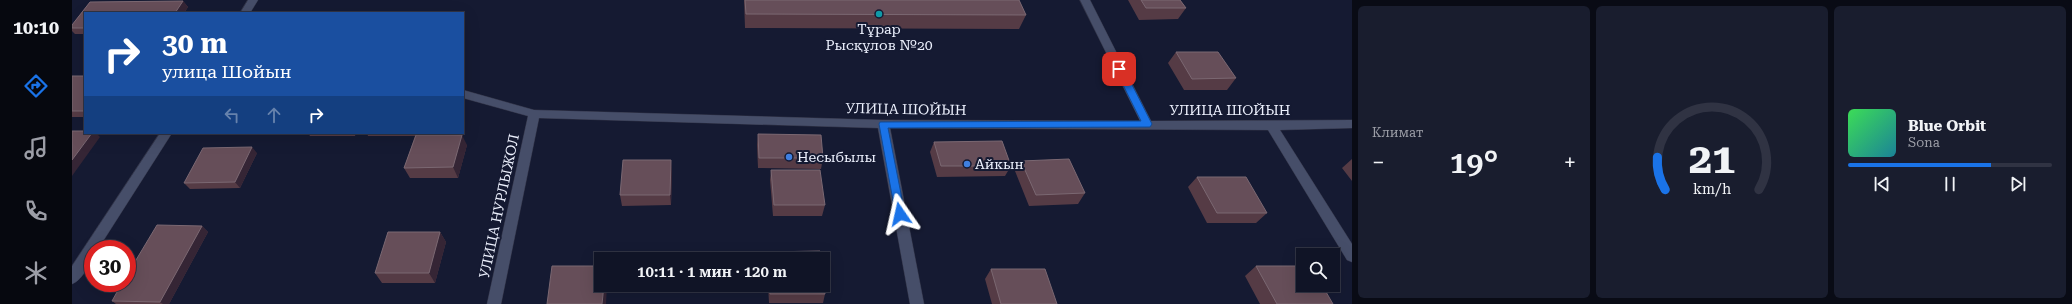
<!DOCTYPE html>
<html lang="ru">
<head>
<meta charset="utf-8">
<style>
	body { margin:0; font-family:"Roboto Serif",serif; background:#191d2e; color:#f1f3f6; height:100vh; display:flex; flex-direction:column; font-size:15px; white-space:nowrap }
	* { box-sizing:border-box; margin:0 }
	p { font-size:13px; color:#9c9ea7 }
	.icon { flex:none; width:22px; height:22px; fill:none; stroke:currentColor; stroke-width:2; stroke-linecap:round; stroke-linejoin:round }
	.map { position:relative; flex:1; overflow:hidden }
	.details { display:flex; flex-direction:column; gap:6px; padding:6px; background:#090b15; width:720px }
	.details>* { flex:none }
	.guide { position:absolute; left:12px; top:12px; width:380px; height:122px; border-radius:0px; box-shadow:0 4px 16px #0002,0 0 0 1px #303343; background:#1a4fa0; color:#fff; overflow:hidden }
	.buttons { position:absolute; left:1224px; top:248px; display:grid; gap:8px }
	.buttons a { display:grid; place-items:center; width:44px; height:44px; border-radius:0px; background:#101426; box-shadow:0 4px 16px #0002,0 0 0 1px #303343; font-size:20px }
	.speed { position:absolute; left:12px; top:240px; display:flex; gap:8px; font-size:20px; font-weight:700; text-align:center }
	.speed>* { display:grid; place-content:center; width:52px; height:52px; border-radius:50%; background:#101426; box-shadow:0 4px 16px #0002,0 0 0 1px #303343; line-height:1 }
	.speed .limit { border:6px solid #d22; background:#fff; color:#111 }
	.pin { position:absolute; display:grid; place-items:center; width:34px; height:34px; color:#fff; margin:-17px; border-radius:8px; box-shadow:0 2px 6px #0006 }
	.me { position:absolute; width:44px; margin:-22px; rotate:349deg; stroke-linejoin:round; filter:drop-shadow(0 0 3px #0008) }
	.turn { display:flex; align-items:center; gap:14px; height:84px; padding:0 12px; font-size:18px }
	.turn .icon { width:52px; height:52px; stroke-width:2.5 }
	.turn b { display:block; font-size:28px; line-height:34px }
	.lanes { display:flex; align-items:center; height:38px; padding:0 12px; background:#0003; justify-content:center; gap:20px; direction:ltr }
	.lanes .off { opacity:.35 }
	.big { font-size:30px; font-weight:600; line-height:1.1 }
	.details .tile { flex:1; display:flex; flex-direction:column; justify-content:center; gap:6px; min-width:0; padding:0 14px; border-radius:6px; background:#191d2e }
	.details .dial { align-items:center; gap:0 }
	.dial svg { height:104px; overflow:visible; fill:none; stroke:#303343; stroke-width:7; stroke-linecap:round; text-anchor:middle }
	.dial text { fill:#f1f3f6; stroke:none }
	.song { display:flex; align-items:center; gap:12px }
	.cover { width:48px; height:48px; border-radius:6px; background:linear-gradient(135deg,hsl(130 70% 55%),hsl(190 70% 35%)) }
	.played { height:4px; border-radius:2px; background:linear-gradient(90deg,#1a73e8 70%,#303343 70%) }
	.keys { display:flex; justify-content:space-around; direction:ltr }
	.heat { display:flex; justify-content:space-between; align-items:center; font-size:22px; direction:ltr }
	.details .tiles { flex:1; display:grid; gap:6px; grid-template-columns:repeat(3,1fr) }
	.trip { position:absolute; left:522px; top:252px; width:236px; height:40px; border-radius:0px; background:#101426; box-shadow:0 4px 16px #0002,0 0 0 1px #303343; font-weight:600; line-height:40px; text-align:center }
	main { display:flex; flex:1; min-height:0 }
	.dock { display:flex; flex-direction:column; width:72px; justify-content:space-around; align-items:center; background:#06080f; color:#9c9ea7 }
	.dock .icon { width:28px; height:28px }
	.dock .on { color:#1a73e8 }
	.dock b { font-size:18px; color:#f1f3f6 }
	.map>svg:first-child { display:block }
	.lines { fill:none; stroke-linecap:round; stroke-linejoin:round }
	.minor-casing { stroke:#323447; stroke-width:1 }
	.minor { fill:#464e69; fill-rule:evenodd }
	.wall { fill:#553b45 }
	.shaded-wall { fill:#352535 }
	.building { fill:#664e59; stroke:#7b6872 }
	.route { fill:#1a73e8; stroke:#114b97 }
	.culture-dot { fill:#0f9aa8; stroke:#151a32; stroke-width:1.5 }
	.shop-dot { fill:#3f7fe0; stroke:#151a32; stroke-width:1.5 }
	.labels { text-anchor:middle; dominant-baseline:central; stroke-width:4; stroke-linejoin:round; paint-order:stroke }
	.poi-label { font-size:14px; fill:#ecf0fd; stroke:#151a32; text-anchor:start }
	.street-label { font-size:14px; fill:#ecf0fd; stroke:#151a32 }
</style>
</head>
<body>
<main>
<nav class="dock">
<b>10:10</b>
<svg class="icon on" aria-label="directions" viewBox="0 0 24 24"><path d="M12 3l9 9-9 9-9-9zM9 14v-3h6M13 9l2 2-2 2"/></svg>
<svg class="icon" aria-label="music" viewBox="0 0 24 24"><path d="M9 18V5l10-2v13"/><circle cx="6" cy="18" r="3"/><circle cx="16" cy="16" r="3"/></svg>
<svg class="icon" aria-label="phone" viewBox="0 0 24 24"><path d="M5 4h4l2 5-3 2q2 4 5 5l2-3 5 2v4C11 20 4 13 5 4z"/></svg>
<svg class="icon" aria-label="climate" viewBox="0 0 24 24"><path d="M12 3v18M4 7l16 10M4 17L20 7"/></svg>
</nav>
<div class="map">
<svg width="1280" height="304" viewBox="0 0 1280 304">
	<rect width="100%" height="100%" fill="#151a32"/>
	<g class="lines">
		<defs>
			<path id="minor" d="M 176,0 L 186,0 L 178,13 L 168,13 Z
				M 1008,0 L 1018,0 L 1079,121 L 1280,120 L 1280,128 L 1208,130 L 1280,244 L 1280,262 L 1275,260 L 1196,130 L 818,128 L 852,304 L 838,304 L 806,128 L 467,118 L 429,304 L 415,304 L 456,116 L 391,98 L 391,90 L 462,110 L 811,120 L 1068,121 Z
				M 88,133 L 100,133 L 26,249 L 21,249 C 21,260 11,280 0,284 L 0,266 Z"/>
		</defs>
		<use href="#minor" class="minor-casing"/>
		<use href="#minor" class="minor"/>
	</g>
	<path class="wall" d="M 672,0 L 947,0 L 954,15 L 947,29 L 673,28 Z
		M 1056,0 L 1108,0 L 1114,8 L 1106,19 L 1067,20 Z
		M 111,1 L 116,7 L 112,13 L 13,13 L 13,34 L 3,34 L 0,31 L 0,25 L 18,2 Z
		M 1104,52 L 1164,78 L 1155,90 L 1112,90 L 1096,63 Z
		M 0,76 L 13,76 L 13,117 L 0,117 Z
		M 236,133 L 284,133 L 283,136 L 238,136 Z
		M 295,133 L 368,133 L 368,135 L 395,145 L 386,178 L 338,178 L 332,168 L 343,136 L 296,136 Z
		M 686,134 L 751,158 L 749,169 L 686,168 L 685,145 Z
		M 862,142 L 939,166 L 933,176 L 865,177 L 858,152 Z
		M 185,153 L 168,188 L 118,189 L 112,183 Z
		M 1280,159 L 1280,181 L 1270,168 Z
		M 949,161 L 1013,193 L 1006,204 L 957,206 L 943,171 Z
		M 699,170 L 753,205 L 750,216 L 701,216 L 698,180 Z
		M 600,171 L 599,205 L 550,206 L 548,195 Z
		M 1125,177 L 1195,213 L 1184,223 L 1135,223 L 1116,187 Z
		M 130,226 L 136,232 L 97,304 L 44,304 L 40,301 Z
		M 368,232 L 374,242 L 363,283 L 310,283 L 303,273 Z
		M 1184,266 L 1261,304 L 1188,304 L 1173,276 Z
		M 919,269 L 985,304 L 920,304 L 913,279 Z
		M 696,285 L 751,285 L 753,294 L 751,303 L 697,303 Z"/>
	<path class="shaded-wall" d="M 111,1 L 116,7 L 112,13 L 103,13 Z
		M 20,133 L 24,133 L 28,137 L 0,176 L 0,160 Z
		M 390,135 L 395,145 L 386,178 L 381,167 Z
		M 180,147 L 185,153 L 168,188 L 163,182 Z
		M 599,160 L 600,171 L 599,205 L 598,195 Z
		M 130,226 L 136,232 L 97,304 L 91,304 L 88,302 Z
		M 368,232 L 374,242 L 363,283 L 357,273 Z
		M 532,285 L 535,285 L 534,304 L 530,304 Z"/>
	<path class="building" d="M 673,0 L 947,0 L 954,15 L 674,14 Z
		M 1069,0 L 1108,0 L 1114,8 L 1074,8 Z
		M 111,1 L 103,13 L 13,13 L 13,28 L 0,28 L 0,25 L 18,2 Z
		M 1104,52 L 1146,52 L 1164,78 L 1120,79 Z
		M 0,76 L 13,76 L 13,111 L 0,111 Z
		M 0,131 L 13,131 L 13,133 L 20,133 L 0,160 Z
		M 686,134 L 749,135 L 751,158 L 687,158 Z
		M 344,135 L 390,135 L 381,167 L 332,168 Z
		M 930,141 L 939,166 L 869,166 L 862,142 Z
		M 180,147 L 163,182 L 112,183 L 131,148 Z
		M 997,159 L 1013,193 L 964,195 L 949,161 Z
		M 551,160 L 599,160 L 598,195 L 548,195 Z
		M 699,170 L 748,170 L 753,205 L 702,205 Z
		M 1125,177 L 1174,177 L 1195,213 L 1145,213 Z
		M 85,225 L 130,226 L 88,302 L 40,301 L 50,283 L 55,283 L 55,275 Z
		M 316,232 L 368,232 L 357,273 L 303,273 Z
		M 748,251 L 749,259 L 696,259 L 695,252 Z
		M 480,266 L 529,266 L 529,285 L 532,285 L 530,304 L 475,304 Z
		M 1184,266 L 1231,266 L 1231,285 L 1250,285 L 1261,304 L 1205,304 Z
		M 919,269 L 973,269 L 985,304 L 929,304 Z
		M 751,275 L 753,294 L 698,294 L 697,285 L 751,285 Z"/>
	<path class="route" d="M 1047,66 L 1052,69 L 1080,124 L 1078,127 L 816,128 L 833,214 L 831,217 L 824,217 L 807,124 L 808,122 L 1069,121 L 1043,69 Z"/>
	<circle class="culture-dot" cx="807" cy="14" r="4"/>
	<g class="shop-dot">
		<circle cx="717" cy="157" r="4"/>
		<circle cx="895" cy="164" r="4"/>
	</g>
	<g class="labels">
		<g class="poi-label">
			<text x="807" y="29" text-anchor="middle">Тұрар<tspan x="807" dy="16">Рысқұлов №20</tspan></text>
			<text x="725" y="157">Несыбылы</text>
			<text x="903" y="164">Айкын</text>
		</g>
		<g class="street-label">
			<text transform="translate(834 109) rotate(1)">УЛИЦА ШОЙЫН</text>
			<text x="1158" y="110">УЛИЦА ШОЙЫН</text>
			<text transform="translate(427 206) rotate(-78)">УЛИЦА НУРЛЫЖОЛ</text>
		</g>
	</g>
</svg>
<div class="buttons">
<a><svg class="icon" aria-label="search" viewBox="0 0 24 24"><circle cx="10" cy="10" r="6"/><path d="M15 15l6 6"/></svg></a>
</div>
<div class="speed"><div class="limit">30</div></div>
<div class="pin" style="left:1047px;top:69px;background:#d93025"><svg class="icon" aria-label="arrive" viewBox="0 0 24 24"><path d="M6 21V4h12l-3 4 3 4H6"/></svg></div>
<svg class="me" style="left:828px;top:214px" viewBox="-20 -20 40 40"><path d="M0-17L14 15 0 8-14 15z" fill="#1a73e8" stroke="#fff" stroke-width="4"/></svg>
<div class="trip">10:11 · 1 мин · 120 m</div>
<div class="guide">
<div class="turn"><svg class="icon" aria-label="right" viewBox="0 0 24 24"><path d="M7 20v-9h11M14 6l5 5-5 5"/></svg><div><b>30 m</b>улица Шойын</div></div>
<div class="lanes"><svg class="icon off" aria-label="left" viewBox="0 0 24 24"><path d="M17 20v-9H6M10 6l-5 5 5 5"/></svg><svg class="icon off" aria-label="ahead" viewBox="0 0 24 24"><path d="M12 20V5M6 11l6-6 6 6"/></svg><svg class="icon" aria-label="right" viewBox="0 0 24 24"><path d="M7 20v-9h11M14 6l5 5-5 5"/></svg></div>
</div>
</div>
<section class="details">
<div class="tiles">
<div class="tile"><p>Климат</p>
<div class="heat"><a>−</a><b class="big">19°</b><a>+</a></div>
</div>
<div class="tile dial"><svg viewBox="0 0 100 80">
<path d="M14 69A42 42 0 1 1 86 69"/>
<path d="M14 69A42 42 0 0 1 8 44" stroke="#1a73e8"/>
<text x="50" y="56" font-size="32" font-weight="700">21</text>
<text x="50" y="72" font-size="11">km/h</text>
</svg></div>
<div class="tile">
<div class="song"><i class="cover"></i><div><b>Blue Orbit</b><p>Sona</p></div></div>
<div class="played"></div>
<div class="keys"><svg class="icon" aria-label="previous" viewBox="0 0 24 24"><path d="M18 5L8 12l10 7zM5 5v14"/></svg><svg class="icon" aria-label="pause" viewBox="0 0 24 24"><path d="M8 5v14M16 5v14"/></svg><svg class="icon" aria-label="next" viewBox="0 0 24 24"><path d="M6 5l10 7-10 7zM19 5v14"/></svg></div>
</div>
</div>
</section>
</main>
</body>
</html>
